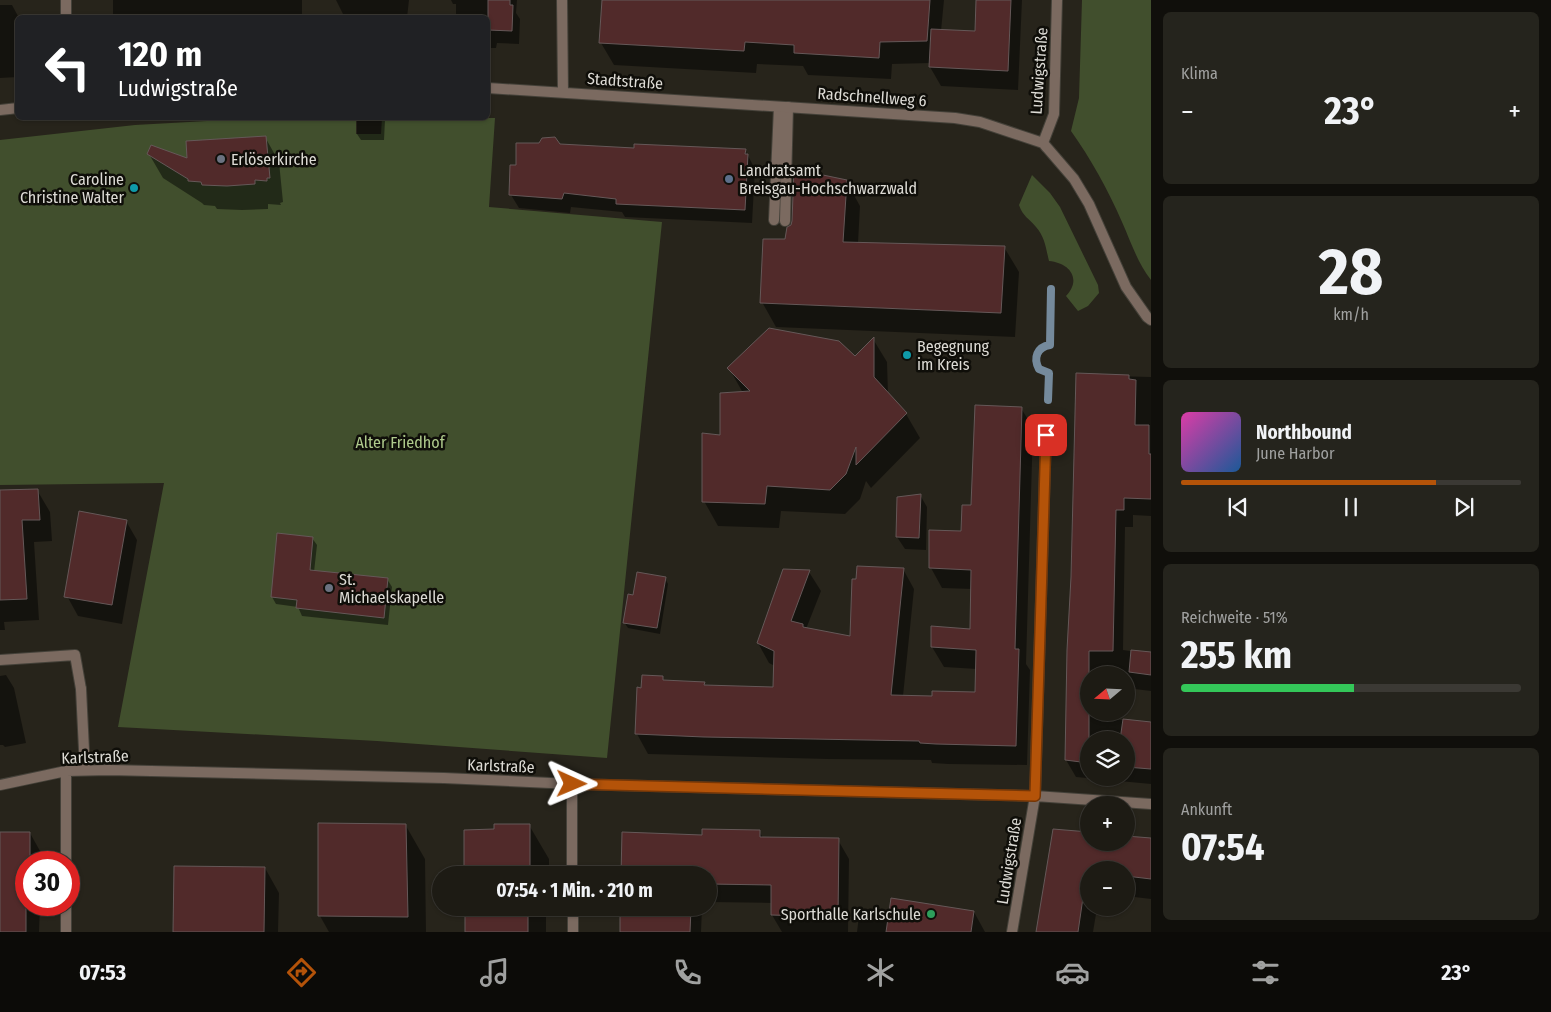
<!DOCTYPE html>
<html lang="de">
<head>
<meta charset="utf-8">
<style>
	body { margin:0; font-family:"Fira Sans Condensed",sans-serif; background:#25241d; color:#f1f3f6; height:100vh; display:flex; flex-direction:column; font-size:19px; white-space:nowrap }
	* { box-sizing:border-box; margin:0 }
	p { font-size:16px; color:#a0a1a0 }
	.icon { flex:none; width:28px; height:28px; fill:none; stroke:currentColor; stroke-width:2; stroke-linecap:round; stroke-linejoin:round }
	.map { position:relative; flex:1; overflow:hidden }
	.panel { display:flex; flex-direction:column; gap:12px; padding:12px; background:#100f0b; width:400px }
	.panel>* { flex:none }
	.top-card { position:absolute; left:15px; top:15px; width:475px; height:105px; border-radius:8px; box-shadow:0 1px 4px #0004,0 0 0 1px #3b3934; background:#202124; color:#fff; overflow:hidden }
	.needle { width:32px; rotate:251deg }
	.controls { position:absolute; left:1080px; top:666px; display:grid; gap:10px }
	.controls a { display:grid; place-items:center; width:55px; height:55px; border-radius:50%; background:#1d1b14; box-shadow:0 1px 4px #0004,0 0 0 1px #3b3934; font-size:25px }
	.speed { position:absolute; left:15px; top:851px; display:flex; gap:10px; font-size:25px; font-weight:700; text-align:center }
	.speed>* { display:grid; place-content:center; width:65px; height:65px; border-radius:50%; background:#1d1b14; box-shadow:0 1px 4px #0004,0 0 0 1px #3b3934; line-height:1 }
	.speed .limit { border:8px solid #d22; background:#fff; color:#111 }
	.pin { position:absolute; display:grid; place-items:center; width:42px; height:42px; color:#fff; margin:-21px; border-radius:10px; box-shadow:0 2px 8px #0006 }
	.me { position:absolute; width:55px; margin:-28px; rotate:91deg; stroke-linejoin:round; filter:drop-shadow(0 0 4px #0008) }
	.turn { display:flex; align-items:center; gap:18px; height:105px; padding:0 20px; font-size:22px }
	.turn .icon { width:65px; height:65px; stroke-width:2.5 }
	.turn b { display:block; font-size:35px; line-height:42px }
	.big { font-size:38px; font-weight:700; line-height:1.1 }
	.panel .tile { flex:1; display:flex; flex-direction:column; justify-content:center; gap:8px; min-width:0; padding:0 18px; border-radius:8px; background:#25241d }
	.panel .dial { align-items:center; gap:0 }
	.dial b { font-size:65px; line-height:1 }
	.song { display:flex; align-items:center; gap:15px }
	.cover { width:60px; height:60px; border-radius:8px; background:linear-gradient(135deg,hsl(320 70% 55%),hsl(210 70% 35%)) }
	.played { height:5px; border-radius:2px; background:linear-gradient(90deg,#b45309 75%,#3b3934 75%) }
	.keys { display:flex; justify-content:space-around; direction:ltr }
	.heat { display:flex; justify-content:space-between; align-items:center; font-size:28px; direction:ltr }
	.charge { height:8px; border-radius:4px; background:linear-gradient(90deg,#34c759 51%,#3b3934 0) }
	.trip { position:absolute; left:432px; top:866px; width:285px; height:50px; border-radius:25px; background:#1d1b14; box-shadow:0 1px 4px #0004,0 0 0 1px #3b3934; font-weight:700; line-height:50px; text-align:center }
	.tabs { display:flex; height:80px; justify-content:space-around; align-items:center; background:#0c0b08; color:#a0a1a0 }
	.tabs .icon { width:35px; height:35px }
	.tabs .current { color:#b45309 }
	.tabs b { font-size:22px; color:#f1f3f6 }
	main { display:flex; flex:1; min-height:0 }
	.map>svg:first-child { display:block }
	.green { fill:#414f2d }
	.shadow { fill:#0007; fill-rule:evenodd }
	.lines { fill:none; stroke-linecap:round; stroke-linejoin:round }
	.stream { stroke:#758a9c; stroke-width:8 }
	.building { fill:#512a2a; stroke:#655858 }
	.lane-casing { stroke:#444139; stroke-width:12 }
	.street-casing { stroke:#444139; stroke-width:12 }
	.lane { stroke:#7b6a60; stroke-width:10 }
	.street { stroke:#7b6a60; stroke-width:10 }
	.route-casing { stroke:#753606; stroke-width:12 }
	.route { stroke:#b45309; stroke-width:9 }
	.worship-dot { fill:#6b7280; stroke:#0f0e09; stroke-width:2 }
	.service-dot { fill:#5c6f8a; stroke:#0f0e09; stroke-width:2 }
	.culture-dot { fill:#0f9aa8; stroke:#0f0e09; stroke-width:2 }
	.leisure-dot { fill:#2e9e5b; stroke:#0f0e09; stroke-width:2 }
	.labels { text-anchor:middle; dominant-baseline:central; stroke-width:5; stroke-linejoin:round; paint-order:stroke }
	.street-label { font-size:16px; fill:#dddbd5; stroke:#0f0e09 }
	.poi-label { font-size:16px; fill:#dddbd5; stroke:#0f0e09; text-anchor:start }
	.park-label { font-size:16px; fill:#afca8c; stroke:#0f0e09 }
</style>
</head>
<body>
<main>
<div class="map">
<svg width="1151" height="932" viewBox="0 0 1151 932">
	<rect width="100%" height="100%" fill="#27241b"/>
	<path class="green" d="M 1082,0 L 1151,0 L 1151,280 C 1137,262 1131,242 1122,222 C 1108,190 1091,159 1071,131 L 1079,98 Z
		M 261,118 L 356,118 L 356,134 L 381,134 L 382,118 L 495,118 L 489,207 L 662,222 L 607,758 L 377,741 L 118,727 L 164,483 L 0,485 L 0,140 L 135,125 Z
		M 1032,175 L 1050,193 L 1060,207 L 1098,285 L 1099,293 L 1088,306 L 1078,311 L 1066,296 C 1082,279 1070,263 1049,261 C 1046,249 1045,237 1036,227 C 1029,218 1023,217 1019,205 Z"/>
	<path class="shadow" d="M 113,0 L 302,0 L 302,18 L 113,18 Z
		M 336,0 L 409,0 L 407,18 L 345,18 Z
		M 451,0 L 517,0 L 516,13 L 520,19 L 519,44 L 497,43 L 496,48 L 491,48 L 491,55 L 488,55 L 488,18 L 456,18 L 456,4 L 453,4 Z
		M 603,0 L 944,0 L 941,31 L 976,32 L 977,0 L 1022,0 L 1018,90 L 941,86 L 930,67 L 931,63 L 892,64 L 891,79 L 808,75 L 803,66 L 757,64 L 756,73 L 614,65 L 601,43 Z
		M 0,5 L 12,5 L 19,18 L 18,18 L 18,77 L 0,78 Z
		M 357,118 L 383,118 L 385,120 L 384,140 L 361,140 L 357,134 Z
		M 265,137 L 279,162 L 283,202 L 280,203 L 281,205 L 268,204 L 268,209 L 242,210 L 217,209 L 215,206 L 204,205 L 202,203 L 163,178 L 149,154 L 189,160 Z
		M 559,145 L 635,149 L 745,150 L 755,169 L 752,223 L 625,217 L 622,212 L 571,207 L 570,213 L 519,208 L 511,195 L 517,166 Z
		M 846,181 L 860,206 L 858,243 L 1004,247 L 1019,272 L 1015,337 L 776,327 L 762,302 L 792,226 Z
		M 873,339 L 887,362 L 888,394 L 906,414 L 920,438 L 871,488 L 866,481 L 860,499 L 845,514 L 781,511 L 779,528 L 718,526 L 704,501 L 721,436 L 743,393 L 729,368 L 855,358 Z
		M 1077,375 L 1151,377 L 1151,516 L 1133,515 L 1133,527 L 1125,527 L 1123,650 L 1151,654 L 1151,691 L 1126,688 L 1126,675 L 1089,675 L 1089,712 L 1105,712 L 1105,718 L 1149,723 L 1151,721 L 1151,784 L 1076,777 L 1066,760 ZM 1089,740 L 1126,740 L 1126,778 L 1089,778 Z
		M 1021,408 L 1033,428 L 1026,664 L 1030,670 L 1027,765 L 948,764 L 932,763 L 931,760 L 827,759 L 648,754 L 637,734 L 643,689 L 662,677 L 665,682 L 704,683 L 706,686 L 774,689 L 775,666 L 769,663 L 758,643 L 784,571 L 809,572 L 821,591 L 806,629 L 851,637 L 903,569 L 914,589 L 903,696 L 934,697 L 976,693 L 977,669 L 944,667 L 932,647 L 971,630 L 972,589 L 942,588 L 931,568 L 930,531 L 962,533 L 973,507 Z
		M 37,490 L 50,512 L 52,541 L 34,542 L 39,620 L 4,622 L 5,630 L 0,630 L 0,491 Z
		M 920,495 L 927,507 L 926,550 L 905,549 L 897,537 Z
		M 126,521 L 137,540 L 122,624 L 78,616 L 67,596 Z
		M 312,538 L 317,545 L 314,572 L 387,579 L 392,587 L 388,625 L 302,616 L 298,607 L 276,604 L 272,597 Z
		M 665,578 L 668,584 L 660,634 L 628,628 L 624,622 L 634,596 Z
		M 6,675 L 14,688 L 26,743 L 5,747 L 3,745 L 0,745 L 0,676 Z
		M 529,825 L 549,859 L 549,875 L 465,875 L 496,831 Z
		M 406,826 L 425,859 L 426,932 L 329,932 L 320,916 Z
		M 759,831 L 763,838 L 838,840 L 849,859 L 848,932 L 782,932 L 772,915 L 772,903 L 709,902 L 709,875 L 622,875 L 703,837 Z
		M 0,833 L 30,833 L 40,851 L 40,862 L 26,862 L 26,905 L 40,905 L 39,932 L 0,932 Z
		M 1151,840 L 1151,899 L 1126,896 L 1126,870 L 1089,870 L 1089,908 L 1097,908 L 1093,932 L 1037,932 L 1089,842 L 1126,842 Z
		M 265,868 L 279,893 L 278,932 L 174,932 Z
		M 465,908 L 546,908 L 546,932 L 465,932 Z
		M 622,908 L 702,908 L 701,932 L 621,932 Z
		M 974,912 L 985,932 L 857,932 L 859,916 L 889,921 Z"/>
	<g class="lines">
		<path class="stream" d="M 1048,400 L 1049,373 L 1039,369 C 1033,358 1037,347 1050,345 L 1051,289"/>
	</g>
	<path class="building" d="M 488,0 L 510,0 L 510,5 L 513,5 L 512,31 L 488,30 Z
		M 602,0 L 930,0 L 927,41 L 880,42 L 879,58 L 794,53 L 794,45 L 745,42 L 744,51 L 599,43 Z
		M 976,0 L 1011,0 L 1008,71 L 929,67 L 931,29 L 975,31 Z
		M 266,136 L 270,178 L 267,178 L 267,181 L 255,180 L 255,184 L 227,186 L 202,185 L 201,182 L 188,181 L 188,179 L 147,154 L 151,145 L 187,158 L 186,141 Z
		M 555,137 L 560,144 L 634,148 L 634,144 L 746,149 L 745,154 L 748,154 L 745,210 L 616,204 L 616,199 L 564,193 L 562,199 L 509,195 L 510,165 L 516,165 L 516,143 L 539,143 L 542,138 Z
		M 794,169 L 847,180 L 843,242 L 1005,246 L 1001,313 L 760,303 L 763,239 L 785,239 L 787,227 L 791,225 L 792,221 Z
		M 769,328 L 839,341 L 855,356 L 874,337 L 874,377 L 907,413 L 856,465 L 856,447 L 846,474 L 830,490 L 767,486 L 765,504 L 702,502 L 702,433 L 720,435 L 720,393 L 750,391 L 727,368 Z
		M 1076,373 L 1129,375 L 1129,379 L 1136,380 L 1135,425 L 1149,425 L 1149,454 L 1151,454 L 1151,499 L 1124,498 L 1124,510 L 1116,510 L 1113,651 L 1089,651 L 1089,763 L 1065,760 L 1067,650 L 1071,577 Z
		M 975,405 L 1022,407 L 1015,649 L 1019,649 L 1016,746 L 936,744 L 920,743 L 919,741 L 704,737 L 635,734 L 637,687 L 641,688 L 642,675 L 663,676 L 663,680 L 705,682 L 704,685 L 773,687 L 774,651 L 757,643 L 783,569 L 810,570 L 791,621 L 803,624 L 803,627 L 850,636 L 852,579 L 856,579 L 857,566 L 904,568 L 891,695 L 932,696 L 932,691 L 975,692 L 976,650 L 931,647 L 931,626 L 970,629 L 971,570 L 929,568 L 929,530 L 961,531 L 962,505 L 971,505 Z
		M 38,489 L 40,520 L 22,520 L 27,599 L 0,600 L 0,490 Z
		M 921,494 L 919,538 L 896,537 L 897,497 Z
		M 79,511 L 127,520 L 112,605 L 64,597 Z
		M 277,533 L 313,537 L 310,570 L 388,578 L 384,618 L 296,608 L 297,600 L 271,597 Z
		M 637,572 L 666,577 L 657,628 L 623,623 L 628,594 L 633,595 Z
		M 1131,650 L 1151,652 L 1151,675 L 1129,672 Z
		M 1123,719 L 1151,722 L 1151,769 L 1126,767 L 1126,740 L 1120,740 Z
		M 318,823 L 406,824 L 408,917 L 318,916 Z
		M 494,824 L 530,824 L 530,873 L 527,873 L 527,875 L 464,875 L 464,830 L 494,829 Z
		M 702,829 L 760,830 L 760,837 L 839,838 L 838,917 L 771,915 L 771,885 L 709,884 L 709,875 L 621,875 L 622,832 L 702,835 Z
		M 1053,829 L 1089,832 L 1089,842 L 1126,842 L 1126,836 L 1151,838 L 1151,879 L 1126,876 L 1126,870 L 1087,870 L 1078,932 L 1036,932 Z
		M 0,832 L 30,832 L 30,862 L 26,862 L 26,932 L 0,932 Z
		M 174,866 L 265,867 L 264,932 L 173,932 Z
		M 891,898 L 974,911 L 971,932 L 886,932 Z
		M 465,908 L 528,908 L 528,932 L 465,932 Z
		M 620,908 L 691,908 L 690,932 L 620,932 Z"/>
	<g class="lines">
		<defs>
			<path id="lane" d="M 774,220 L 779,107
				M 785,221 L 788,107
				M 0,660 L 75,655 L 81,689"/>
			<path id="street" d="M 66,0 L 66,18
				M 562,0 L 563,92
				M 488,88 L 955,118 L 980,122 L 1043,143 L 1074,179 L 1089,204 L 1126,287 L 1147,317 L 1151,320
				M 0,110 L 18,108
				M 1047,148 L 1043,143 L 1054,114 L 1057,0
				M 81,689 L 85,770
				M 572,784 L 572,875
				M 0,785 L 66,771 L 109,770 L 444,778 L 572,784 L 1035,796 L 1151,804
				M 66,862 L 66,771
				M 573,908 L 573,932
				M 66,932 L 66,905
				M 1012,932 L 1035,796 L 1046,435"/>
		</defs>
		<use href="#lane" class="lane-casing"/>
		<use href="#street" class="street-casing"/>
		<use href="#lane" class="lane"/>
		<use href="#street" class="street"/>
	</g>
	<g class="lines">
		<defs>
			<path id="route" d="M 572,784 L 1035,796 L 1046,435"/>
		</defs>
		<use href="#route" class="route-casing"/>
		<use href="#route" class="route"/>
	</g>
	<g class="worship-dot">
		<circle cx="221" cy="159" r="5"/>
		<circle cx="329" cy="588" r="5"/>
	</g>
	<circle class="service-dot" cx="729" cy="179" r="5"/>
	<g class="culture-dot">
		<circle cx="134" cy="188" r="5"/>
		<circle cx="907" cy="355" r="5"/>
	</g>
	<circle class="leisure-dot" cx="931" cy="914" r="5"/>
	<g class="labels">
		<g class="street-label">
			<text transform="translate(1039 71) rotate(-86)">Ludwigstraße</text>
			<text transform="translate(625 81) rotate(4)">Stadtstraße</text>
			<text transform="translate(872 97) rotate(4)">Radschnellweg 6</text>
			<text transform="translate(95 757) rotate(-2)">Karlstraße</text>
			<text transform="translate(501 766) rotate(2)">Karlstraße</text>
			<text transform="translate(1009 861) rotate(-81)">Ludwigstraße</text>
		</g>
		<g class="poi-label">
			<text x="231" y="159">Erlöserkirche</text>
			<text x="739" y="170">Landratsamt<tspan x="739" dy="18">Breisgau-Hochschwarzwald</tspan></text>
			<text x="124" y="179" text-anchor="end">Caroline<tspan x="124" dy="18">Christine Walter</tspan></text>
			<text x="917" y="346">Begegnung<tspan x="917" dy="18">im Kreis</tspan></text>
			<text x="339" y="579">St.<tspan x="339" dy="18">Michaelskapelle</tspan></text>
			<text x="921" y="914" text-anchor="end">Sporthalle Karlschule</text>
		</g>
		<g class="park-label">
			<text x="400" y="442">Alter Friedhof</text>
		</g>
	</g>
</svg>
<div class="controls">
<a><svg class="needle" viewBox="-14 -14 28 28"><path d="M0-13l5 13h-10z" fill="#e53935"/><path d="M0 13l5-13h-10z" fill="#a0a1a0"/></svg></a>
<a><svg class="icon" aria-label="layers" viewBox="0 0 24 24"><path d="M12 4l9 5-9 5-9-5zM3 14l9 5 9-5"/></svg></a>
<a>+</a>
<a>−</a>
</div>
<div class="speed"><div class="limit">30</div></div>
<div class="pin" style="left:1046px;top:435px;background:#d93025"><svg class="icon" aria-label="arrive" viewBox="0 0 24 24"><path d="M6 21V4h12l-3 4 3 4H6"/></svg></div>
<svg class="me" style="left:572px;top:784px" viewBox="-20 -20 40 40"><path d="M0-17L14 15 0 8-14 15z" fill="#b45309" stroke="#fff" stroke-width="4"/></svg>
<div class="trip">07:54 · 1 Min. · 210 m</div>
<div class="top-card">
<div class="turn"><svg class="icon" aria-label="left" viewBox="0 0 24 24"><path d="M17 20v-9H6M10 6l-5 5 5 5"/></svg><div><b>120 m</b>Ludwigstraße</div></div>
</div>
</div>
<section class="panel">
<div class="tile"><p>Klima</p>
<div class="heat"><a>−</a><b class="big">23°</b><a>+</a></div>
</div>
<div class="tile dial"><b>28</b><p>km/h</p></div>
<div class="tile">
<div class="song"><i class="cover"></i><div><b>Northbound</b><p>June Harbor</p></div></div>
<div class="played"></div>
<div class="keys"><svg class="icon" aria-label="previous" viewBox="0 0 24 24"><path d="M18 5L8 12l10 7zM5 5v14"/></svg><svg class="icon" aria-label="pause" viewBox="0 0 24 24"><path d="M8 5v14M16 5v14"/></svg><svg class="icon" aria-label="next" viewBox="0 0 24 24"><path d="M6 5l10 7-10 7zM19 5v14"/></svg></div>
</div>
<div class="tile"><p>Reichweite · 51%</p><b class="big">255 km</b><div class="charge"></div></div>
<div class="tile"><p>Ankunft</p><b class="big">07:54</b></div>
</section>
</main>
<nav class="tabs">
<b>07:53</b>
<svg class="icon current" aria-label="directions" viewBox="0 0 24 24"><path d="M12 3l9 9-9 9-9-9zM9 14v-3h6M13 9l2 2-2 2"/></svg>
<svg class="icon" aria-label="music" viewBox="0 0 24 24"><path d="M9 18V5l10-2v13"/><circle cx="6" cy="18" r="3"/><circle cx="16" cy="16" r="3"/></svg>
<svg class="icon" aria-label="phone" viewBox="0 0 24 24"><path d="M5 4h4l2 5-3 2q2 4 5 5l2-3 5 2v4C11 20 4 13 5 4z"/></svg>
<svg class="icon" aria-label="climate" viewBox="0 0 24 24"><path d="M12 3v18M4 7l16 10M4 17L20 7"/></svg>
<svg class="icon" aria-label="car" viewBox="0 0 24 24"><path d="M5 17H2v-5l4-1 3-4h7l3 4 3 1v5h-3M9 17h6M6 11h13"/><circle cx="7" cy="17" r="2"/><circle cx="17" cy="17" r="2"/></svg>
<svg class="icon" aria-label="filters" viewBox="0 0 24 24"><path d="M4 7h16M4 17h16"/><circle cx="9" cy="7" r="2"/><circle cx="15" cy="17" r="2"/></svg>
<b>23°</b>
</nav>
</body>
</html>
